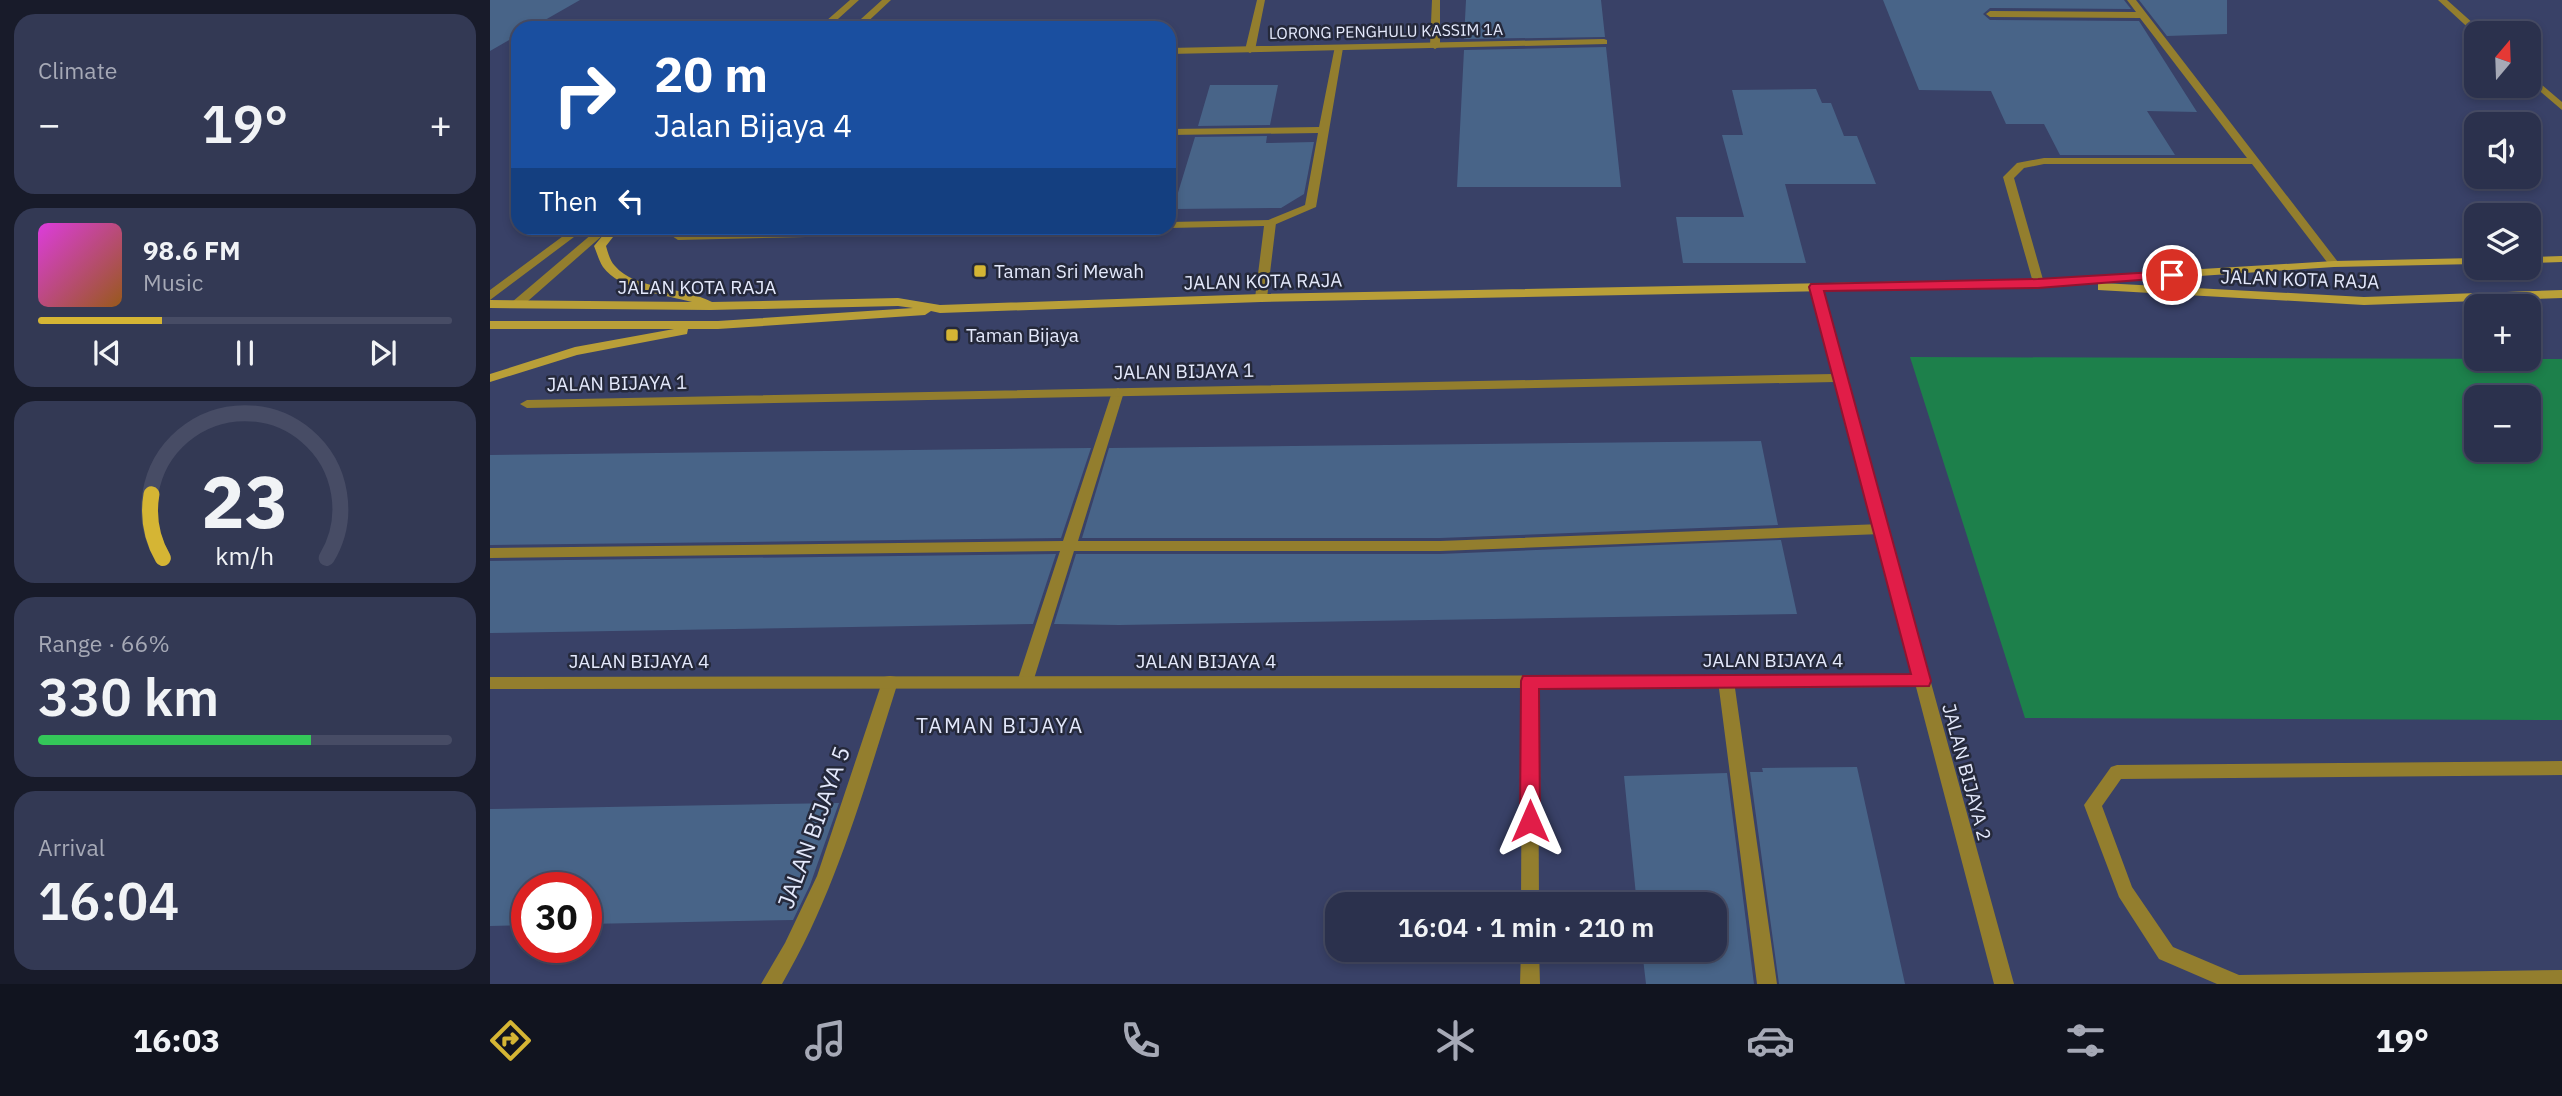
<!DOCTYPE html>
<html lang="en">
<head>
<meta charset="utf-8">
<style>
	body { margin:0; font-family:"IBM Plex Sans",sans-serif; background:#333954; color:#f1f3f6; height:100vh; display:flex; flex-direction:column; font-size:26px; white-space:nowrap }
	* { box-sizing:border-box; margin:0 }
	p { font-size:23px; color:#a6a9b6 }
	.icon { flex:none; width:38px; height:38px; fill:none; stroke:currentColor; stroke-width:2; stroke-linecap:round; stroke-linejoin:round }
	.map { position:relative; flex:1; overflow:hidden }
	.panel { display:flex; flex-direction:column; gap:14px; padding:14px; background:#181b2a; width:490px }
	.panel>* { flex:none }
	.guide { position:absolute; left:21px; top:21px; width:665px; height:214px; border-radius:21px; box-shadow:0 4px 10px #0003,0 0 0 2px #474c65; background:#1a4fa0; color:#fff; overflow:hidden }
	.needle { width:46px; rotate:19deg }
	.tools { position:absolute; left:1974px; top:21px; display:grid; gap:14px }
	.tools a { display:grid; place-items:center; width:77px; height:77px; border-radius:14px; background:#2b314d; box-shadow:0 4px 10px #0003,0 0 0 2px #474c65; font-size:35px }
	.speed { position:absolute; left:21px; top:872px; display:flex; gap:14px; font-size:35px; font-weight:700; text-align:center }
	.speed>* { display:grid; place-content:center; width:91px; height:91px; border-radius:50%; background:#2b314d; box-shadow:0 4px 10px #0003,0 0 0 2px #474c65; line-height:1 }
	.speed .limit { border:10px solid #d22; background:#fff; color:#111 }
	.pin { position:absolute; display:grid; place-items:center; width:60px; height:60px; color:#fff; margin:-30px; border:4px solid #fff; border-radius:50%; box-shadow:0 2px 7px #0007 }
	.me { position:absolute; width:77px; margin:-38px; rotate:0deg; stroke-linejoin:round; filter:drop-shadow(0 0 5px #0008) }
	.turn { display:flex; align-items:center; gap:24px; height:147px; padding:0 28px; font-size:32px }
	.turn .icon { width:91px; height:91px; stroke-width:2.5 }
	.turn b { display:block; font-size:49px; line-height:60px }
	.then { display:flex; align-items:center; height:66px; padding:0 28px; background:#0003; gap:14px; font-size:26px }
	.big { font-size:52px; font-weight:600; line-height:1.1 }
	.panel .widget { flex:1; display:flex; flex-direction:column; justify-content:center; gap:10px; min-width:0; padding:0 24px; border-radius:21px; background:#333954 }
	.panel .dial { align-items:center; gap:0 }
	.dial svg { height:182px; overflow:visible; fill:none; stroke:#474c65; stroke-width:7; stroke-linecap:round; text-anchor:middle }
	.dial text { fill:#f1f3f6; stroke:none }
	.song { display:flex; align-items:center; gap:21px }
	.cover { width:84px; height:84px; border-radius:10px; background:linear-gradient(135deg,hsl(300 70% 55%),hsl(30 70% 35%)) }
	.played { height:7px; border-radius:4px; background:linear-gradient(90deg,#d5b534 30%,#474c65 30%) }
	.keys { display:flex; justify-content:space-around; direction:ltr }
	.heat { display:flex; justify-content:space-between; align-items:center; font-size:38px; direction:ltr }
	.charge { height:10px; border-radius:5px; background:linear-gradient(90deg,#34c759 66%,#474c65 0) }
	.trip { position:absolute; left:835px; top:892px; width:402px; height:70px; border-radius:21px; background:#2b314d; box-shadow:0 4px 10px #0003,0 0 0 2px #474c65; font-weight:600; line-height:70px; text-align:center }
	.tab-bar { display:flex; height:112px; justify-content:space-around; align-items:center; background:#11141f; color:#a6a9b6 }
	.tab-bar .icon { width:49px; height:49px }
	.tab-bar .current { color:#d5b534 }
	.tab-bar b { font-size:32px; color:#f1f3f6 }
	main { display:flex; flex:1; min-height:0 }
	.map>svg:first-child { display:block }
	.green { fill:#1d804b; fill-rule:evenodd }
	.building { fill:#486488 }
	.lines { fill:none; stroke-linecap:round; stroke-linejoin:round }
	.lane { fill:#937e2e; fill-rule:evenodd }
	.street { fill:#937e2e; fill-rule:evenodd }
	.secondary { fill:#b99f38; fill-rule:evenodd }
	.route { fill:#e11d48; stroke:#92132f; stroke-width:2 }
	.poi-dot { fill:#d5b534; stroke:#25293b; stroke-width:2.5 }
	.labels { text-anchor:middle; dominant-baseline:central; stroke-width:5; stroke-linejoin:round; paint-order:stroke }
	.far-street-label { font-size:16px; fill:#e4e9fc; stroke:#25293b }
	.poi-label { font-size:19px; fill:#e4e9fc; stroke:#25293b; text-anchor:start }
	.street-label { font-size:19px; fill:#e4e9fc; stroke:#25293b }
	.neighbourhood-label { font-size:21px; letter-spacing:2px; fill:#e4e9fc; stroke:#25293b }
	.near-street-label { font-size:23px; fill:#e4e9fc; stroke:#25293b }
</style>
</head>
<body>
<main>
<section class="panel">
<div class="widget"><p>Climate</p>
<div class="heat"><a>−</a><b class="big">19°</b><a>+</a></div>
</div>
<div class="widget">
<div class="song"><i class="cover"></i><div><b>98.6 FM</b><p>Music</p></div></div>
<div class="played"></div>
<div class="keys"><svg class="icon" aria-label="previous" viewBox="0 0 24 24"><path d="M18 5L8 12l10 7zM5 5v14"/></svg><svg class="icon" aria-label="pause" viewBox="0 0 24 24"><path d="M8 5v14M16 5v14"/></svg><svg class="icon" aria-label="next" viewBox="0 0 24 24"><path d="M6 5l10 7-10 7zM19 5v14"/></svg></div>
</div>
<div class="widget dial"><svg viewBox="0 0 100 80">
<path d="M14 69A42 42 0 1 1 86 69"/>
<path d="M14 69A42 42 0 0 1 9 41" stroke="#d5b534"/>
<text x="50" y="56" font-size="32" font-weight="700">23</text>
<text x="50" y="72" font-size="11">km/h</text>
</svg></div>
<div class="widget"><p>Range · 66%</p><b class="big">330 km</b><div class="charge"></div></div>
<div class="widget"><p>Arrival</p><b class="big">16:04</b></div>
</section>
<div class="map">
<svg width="2072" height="984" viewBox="0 0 2072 984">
	<rect width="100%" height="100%" fill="#394167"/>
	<path class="green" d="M 1420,357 L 2072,359 L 2072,720 L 1535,718 ZM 1986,397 L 2039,397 L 2039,450 L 1986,450 Z"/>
	<path class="building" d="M 0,0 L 90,0 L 41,28 L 28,28 L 28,35 L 0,51 Z
		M 976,0 L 1111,0 L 1115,37 L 974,39 Z
		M 1393,0 L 1634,0 L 1641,9 L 1500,8 L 1493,14 L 1500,20 L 1649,21 L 1707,112 L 1657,111 L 1685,155 L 1570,155 L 1554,124 L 1516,124 L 1501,91 L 1429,90 Z
		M 1649,0 L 1737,0 L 1737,34 L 1677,36 Z
		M 1116,47 L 1131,187 L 967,187 L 974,50 Z
		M 720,85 L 788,85 L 780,125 L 708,126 Z
		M 1326,89 L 1332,103 L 1341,103 L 1354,136 L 1367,136 L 1386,184 L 1295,184 L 1316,263 L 1193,263 L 1186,217 L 1254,217 L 1232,135 L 1253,135 L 1242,90 Z
		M 777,136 L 776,143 L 824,142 L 814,194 L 791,208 L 683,209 L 705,137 Z
		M 1271,441 L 1288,525 L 950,538 L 592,538 L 619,448 Z
		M 601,448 L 571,538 L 0,545 L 0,455 Z
		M 1291,540 L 1307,614 L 629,625 L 564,624 L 586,554 L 950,554 Z
		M 566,554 L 543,624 L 0,633 L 0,561 Z
		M 1367,767 L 1415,984 L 1289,984 L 1260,772 L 1273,772 L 1272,768 Z
		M 1237,773 L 1264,984 L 1156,984 L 1152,950 L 1225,950 L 1225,905 L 1147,905 L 1134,776 Z
		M 349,803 L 320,885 L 303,920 L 96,924 L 96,887 L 37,887 L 37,925 L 0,926 L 0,809 Z"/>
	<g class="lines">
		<path class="lane" d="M 767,0 L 775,0 L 765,50 L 760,53 L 755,50 Z
			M 942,0 L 950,0 L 950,46 L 945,49 L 940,46 Z
			M 1637,0 L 1646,0 L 1848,262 L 1848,266 L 1840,266 L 1762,164 L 1554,164 L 1534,168 L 1524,178 L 1554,283 L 1552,286 L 1544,286 L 1513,177 L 1527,163 L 1554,158 L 1757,158 L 1650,18 L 1500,17 L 1496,14 L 1500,11 L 1646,12 Z
			M 845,46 L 853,48 L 826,207 L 784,225 L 776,225 L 776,221 L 815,205 L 828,133 L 679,135 L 679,129 L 829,127 Z
			M 628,388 L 634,392 L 588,541 L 950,541 L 1391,524 L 1396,525 L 1398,529 L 1396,533 L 1391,534 L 950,551 L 584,551 L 543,682 L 541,687 L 535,688 L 529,687 L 527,682 L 570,551 L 0,558 L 0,548 L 573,541 L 622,392 Z
			M 1236,675 L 1242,676 L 1244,681 L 1287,984 L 1267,984 L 1228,681 L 1230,676 Z
			M 400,676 L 406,677 L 408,682 C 375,785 347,890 292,984 L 271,984 L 295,943 L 327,876 L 392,682 L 394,677 Z
			M 2072,761 L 2072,775 L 1631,779 L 1612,806 L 1642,887 L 1683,947 L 1749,975 L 2072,970 L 2072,984 L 1727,984 L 1669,959 L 1629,897 L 1594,805 L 1621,767 L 1627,765 Z"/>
		<path class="street" d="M 360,0 L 369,0 L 338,28 L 328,28 Z
			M 392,0 L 401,0 L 371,28 L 361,28 Z
			M 1948,0 L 1957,0 L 1994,33 L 1986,35 Z
			M 1114,39 L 1117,40 L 1117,44 L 679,54 L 679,48 Z
			M 2039,74 L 2072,102 L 2072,110 L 2039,82 Z
			M 780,220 L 786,223 L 777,298 L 771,302 L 765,298 L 774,226 L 679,228 L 676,228 L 679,228 L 679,222 Z
			M 84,228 L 96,228 L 0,300 L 0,290 Z
			M 109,228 L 121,228 L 30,308 L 22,308 L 20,305 L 22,302 Z
			M 170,228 L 182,228 L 191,234 L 457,228 L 589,228 L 583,231 L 188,240 Z
			M 1326,283 L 1332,287 L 1524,984 L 1504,984 L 1426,687 L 1048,688 L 1049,905 L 1031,905 L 1032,688 L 0,689 L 0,677 L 1423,675 L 1345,382 L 37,408 L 30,404 L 37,400 L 1343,374 L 1320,287 Z
			M 1031,950 L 1049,950 L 1050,984 L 1030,984 Z"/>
		<path class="secondary" d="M 119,228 L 130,228 L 116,246 C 118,253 120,261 125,266 C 145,290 195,287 222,302 L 408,298 L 450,305 L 771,294 L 1548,279 L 1844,261 L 1986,258 L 1986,264 L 1844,267 L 1548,287 L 771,302 L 450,313 L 441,311 L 435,315 L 228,329 L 198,329 L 197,334 L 87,355 L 0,382 L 0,374 L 85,347 L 184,329 L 0,329 L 0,321 L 228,321 L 423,308 L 408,306 L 220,310 L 0,308 L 0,300 L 202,302 C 177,295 129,290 113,267 C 109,261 107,253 104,246 Z
			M 2072,256 L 2072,262 L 2039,263 L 2039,257 Z
			M 1612,283 L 1874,297 L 2072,290 L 2072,298 L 1874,305 L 1608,290 L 1608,284 Z"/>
	</g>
	<path class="route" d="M 1682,271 L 1687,272 L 1687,277 L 1548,288 L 1334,291 L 1441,681 L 1439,686 L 1049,689 L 1050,821 L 1047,827 L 1040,830 L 1033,827 L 1030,821 L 1031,681 L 1033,676 L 1421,674 L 1319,287 L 1321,284 L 1548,279 Z"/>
	<g class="poi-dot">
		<rect x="483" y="264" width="14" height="14" rx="3.5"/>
		<rect x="455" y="328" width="14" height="14" rx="3.5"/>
	</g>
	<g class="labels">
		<g class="far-street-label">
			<text transform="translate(896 31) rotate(-1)">LORONG PENGHULU KASSIM 1A</text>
		</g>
		<g class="poi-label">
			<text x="504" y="271">Taman Sri Mewah</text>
			<text x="476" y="335">Taman Bijaya</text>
		</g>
		<g class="street-label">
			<text transform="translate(1810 279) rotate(2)">JALAN KOTA RAJA</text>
			<text transform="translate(773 281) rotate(-1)">JALAN KOTA RAJA</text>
			<text x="207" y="287">JALAN KOTA RAJA</text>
			<text transform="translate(694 371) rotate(-1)">JALAN BIJAYA 1</text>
			<text transform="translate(127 383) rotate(-1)">JALAN BIJAYA 1</text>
			<text x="1283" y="660">JALAN BIJAYA 4</text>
			<text x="149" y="661">JALAN BIJAYA 4</text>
			<text x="716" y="661">JALAN BIJAYA 4</text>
			<text transform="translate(1477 772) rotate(75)">JALAN BIJAYA 2</text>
		</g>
		<g class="neighbourhood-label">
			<text x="510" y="725">TAMAN BIJAYA</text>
		</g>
		<g class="near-street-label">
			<text transform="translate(323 827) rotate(-70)">JALAN BIJAYA 5</text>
		</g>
	</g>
</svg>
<div class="tools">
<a><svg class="needle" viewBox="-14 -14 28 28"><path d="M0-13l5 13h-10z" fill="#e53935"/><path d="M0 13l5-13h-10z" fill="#a6a9b6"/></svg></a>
<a><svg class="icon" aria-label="sound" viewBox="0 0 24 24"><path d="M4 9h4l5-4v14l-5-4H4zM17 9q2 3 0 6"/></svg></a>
<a><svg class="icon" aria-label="layers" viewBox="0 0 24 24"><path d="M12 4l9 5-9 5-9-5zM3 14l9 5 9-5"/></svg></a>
<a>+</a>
<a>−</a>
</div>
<div class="speed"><div class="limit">30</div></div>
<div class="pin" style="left:1682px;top:275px;background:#d93025"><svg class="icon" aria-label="arrive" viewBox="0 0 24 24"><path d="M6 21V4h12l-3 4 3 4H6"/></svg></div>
<svg class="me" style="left:1040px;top:821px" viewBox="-20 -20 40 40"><path d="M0-17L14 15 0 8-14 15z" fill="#e11d48" stroke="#fff" stroke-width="4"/></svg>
<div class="trip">16:04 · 1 min · 210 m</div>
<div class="guide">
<div class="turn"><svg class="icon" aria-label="right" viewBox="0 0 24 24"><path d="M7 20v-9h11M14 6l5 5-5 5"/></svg><div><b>20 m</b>Jalan Bijaya 4</div></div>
<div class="then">Then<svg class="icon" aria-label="left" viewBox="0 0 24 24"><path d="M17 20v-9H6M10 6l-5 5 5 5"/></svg></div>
</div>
</div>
</main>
<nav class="tab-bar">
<b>16:03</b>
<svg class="icon current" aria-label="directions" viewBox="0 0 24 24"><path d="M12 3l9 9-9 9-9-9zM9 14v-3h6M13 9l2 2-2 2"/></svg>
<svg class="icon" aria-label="music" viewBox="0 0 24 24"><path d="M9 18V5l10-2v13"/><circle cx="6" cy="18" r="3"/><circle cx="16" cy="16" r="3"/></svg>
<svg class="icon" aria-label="phone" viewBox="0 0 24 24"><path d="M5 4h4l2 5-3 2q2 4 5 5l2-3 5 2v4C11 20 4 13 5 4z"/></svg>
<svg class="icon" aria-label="climate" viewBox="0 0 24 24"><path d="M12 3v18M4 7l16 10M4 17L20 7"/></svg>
<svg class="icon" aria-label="car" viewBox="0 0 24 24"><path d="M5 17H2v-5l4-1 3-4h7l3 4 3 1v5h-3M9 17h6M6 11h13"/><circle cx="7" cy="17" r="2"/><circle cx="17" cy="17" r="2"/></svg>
<svg class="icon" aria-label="filters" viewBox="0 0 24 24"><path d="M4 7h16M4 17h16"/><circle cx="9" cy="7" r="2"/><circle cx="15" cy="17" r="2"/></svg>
<b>19°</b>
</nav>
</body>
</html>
